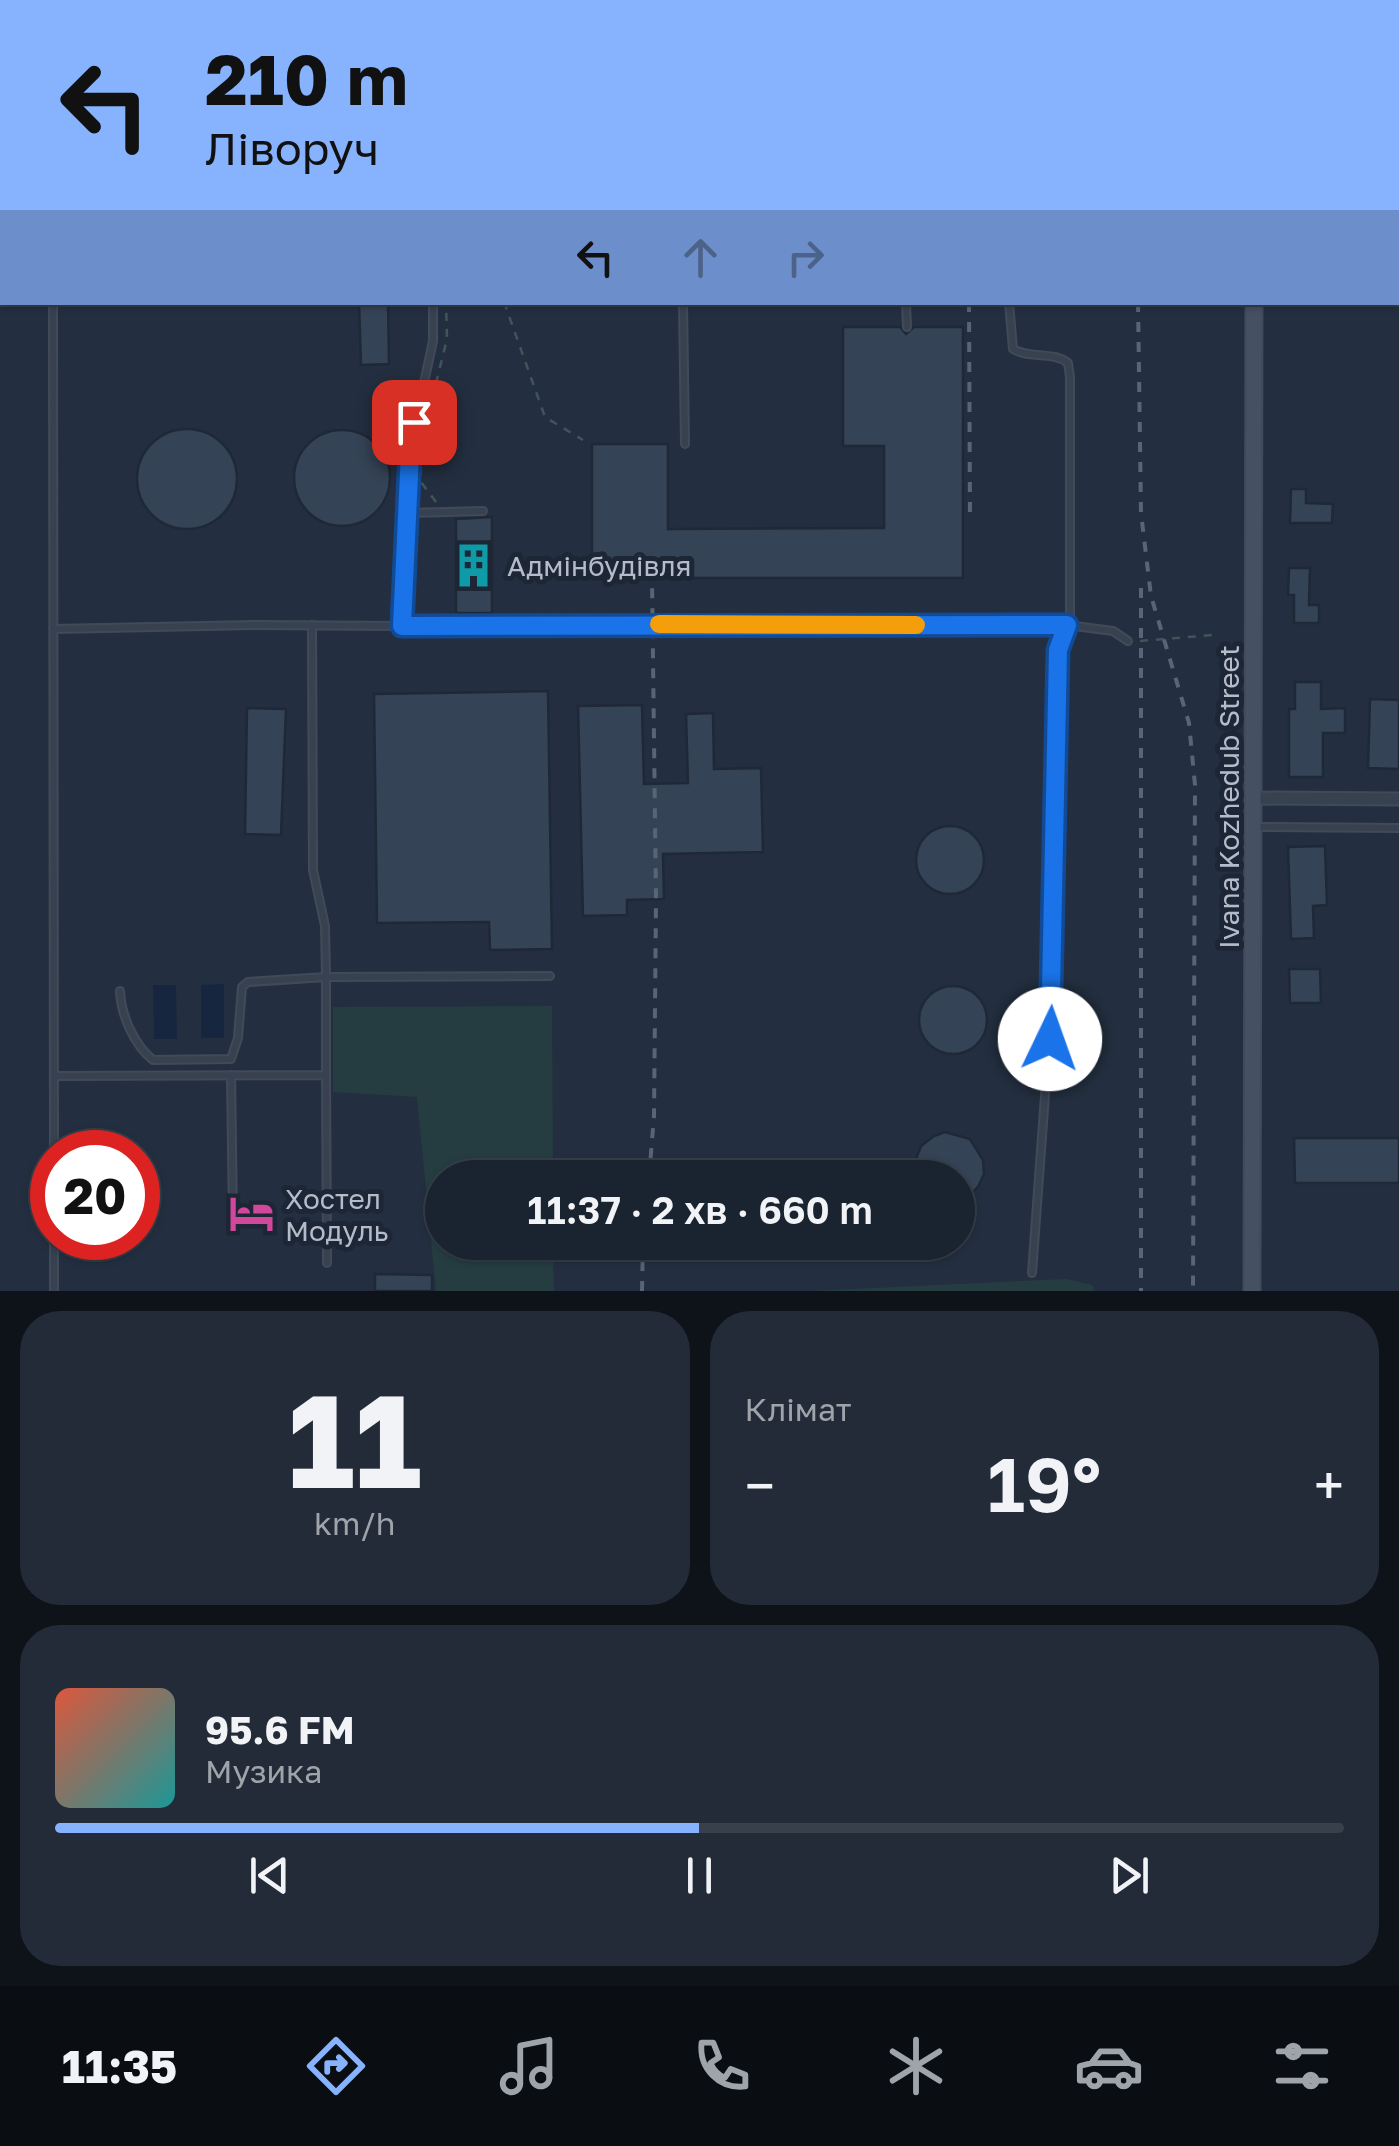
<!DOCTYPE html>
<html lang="uk">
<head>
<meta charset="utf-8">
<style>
	body { margin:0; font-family:"Golos Text",sans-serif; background:#232b38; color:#f1f3f6; height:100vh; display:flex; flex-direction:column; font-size:38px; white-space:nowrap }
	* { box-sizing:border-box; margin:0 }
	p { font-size:32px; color:#9fa4ab }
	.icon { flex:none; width:55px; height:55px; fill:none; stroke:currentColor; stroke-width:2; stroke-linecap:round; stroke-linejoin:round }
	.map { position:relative; height:1291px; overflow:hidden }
	.drawer { display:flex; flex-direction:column; gap:20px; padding:20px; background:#0e131a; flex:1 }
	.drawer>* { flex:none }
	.hud { position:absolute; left:0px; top:0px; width:1400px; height:305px; box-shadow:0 2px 8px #0004,0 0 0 2px #38404c; background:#87b2fd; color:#111; overflow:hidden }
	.speed { position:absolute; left:30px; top:1130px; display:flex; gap:20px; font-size:50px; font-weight:700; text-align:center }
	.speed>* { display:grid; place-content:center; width:130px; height:130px; border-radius:50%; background:#1a2330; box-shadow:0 2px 8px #0004,0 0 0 2px #38404c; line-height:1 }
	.speed .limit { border:15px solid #d22; background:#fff; color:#111 }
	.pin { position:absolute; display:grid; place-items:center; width:85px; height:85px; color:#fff; margin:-42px; border-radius:20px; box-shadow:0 5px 15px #0006 }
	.me { position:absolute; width:110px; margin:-55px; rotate:3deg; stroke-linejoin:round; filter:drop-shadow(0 0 8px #0008) }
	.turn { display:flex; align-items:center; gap:35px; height:210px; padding:0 40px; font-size:45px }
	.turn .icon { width:130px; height:130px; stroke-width:2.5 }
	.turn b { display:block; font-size:70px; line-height:85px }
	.lanes { display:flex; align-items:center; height:95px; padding:0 40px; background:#0003; justify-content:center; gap:50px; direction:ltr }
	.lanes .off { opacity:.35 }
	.big { font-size:75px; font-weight:600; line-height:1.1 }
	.drawer .tile { flex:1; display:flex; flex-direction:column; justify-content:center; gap:15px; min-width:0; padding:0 35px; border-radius:40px; background:#232b38 }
	.drawer .dial { align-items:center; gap:0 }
	.dial b { font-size:130px; line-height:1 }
	.song { display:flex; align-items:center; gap:30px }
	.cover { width:120px; height:120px; border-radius:15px; background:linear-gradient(135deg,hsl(10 70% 55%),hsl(180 70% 35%)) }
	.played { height:10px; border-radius:5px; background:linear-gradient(90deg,#87b2fd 50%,#38404c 50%) }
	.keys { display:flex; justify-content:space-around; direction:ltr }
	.heat { display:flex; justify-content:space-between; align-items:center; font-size:55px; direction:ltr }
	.drawer .tiles { flex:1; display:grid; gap:20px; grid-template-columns:1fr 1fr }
	.tile:last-child { grid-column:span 2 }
	.trip { position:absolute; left:425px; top:1160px; width:550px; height:100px; border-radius:50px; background:#1a2330; box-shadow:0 2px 8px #0004,0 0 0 2px #38404c; font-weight:600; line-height:100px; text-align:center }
	.tabs { display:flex; height:160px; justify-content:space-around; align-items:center; background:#0a0e13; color:#9fa4ab }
	.tabs .icon { width:70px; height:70px }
	.tabs .active { color:#87b2fd }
	.tabs b { font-size:45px; color:#f1f3f6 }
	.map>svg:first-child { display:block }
	.green { fill:#253d41 }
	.water { fill:#16263f }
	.building { fill:#354356; stroke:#1f2837; stroke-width:2.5 }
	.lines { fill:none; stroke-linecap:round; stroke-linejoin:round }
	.lane-casing { stroke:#414a59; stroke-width:10 }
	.street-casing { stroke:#414a59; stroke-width:15 }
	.secondary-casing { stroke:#414a59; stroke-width:19 }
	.path { stroke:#3f5659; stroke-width:2.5; stroke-dasharray:8 8; stroke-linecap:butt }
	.lane { stroke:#384150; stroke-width:6 }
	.street { stroke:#384150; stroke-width:11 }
	.secondary { stroke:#455063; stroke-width:15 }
	.rail { stroke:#596577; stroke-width:4; stroke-dasharray:10 10; stroke-linecap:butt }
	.route-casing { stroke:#114b97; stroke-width:25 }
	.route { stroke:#1a73e8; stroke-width:18 }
	.slow { stroke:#f59e0b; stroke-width:18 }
	.labels { text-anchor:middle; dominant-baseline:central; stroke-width:10; stroke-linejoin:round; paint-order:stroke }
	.poi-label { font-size:28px; fill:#b4bccb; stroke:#1d2635; text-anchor:start }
	.street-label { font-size:28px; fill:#b4bccb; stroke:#1d2635 }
</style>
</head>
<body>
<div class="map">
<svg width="1399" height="1291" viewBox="0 0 1399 1291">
	<rect width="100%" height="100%" fill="#232f40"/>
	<path class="green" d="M 552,1006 L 553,1177 L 442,1178 L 442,1242 L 553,1243 L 554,1291 L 436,1291 L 417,1097 L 333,1092 L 333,1007 Z
		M 1066,1279 L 1092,1285 L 1095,1291 L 811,1291 Z"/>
	<path class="water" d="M 224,984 L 224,1038 L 201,1038 L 201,985 Z
		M 153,985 L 176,985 L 177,1039 L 154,1039 Z"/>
	<path class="building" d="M 359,302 L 388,302 L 389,364 L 361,365 Z
		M 843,327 L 900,327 L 906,334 L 914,327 L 963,327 L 963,578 L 592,578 L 592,444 L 668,444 L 668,529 L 884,528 L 884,446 L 843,446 Z
		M137 479a50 50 0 1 1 100 0a50 50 0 1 1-100 0Z
		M294 478a48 48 0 1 1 96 0a48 48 0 1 1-96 0Z
		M 1291,489 L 1306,489 L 1306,503 L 1333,504 L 1332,523 L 1290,523 Z
		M 492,517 L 492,613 L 456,613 L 456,519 Z
		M 1289,568 L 1310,568 L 1309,605 L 1319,605 L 1319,623 L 1294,623 L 1294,595 L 1288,595 Z
		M 1295,682 L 1321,682 L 1321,709 L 1345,708 L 1345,733 L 1323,733 L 1323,777 L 1289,777 L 1289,709 L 1295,709 Z
		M 548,691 L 552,949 L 490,950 L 489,922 L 377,923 L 374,694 Z
		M 1370,699 L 1399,700 L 1399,769 L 1368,768 Z
		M 642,705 L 644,784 L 688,783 L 686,714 L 713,713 L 714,769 L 761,768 L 763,852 L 663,854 L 664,899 L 627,900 L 627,915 L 583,916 L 578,706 Z
		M 247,708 L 286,709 L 281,835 L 245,834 Z
		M916 860a34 34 0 1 1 68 0a34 34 0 1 1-68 0Z
		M 1325,846 L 1327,905 L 1313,906 L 1314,938 L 1291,939 L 1288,847 Z
		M 1289,969 L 1320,969 L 1321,1003 L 1290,1003 Z
		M919 1020a34 34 0 1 1 68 0a34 34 0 1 1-68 0Z
		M 945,1132 L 970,1139 L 983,1160 L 984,1174 L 978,1187 L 968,1197 L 958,1201 L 958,1178 L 916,1178 L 914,1164 L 921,1146 L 934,1136 Z
		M 1294,1138 L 1399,1138 L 1399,1183 L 1295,1183 Z
		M 375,1274 L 432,1275 L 432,1291 L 375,1291 Z"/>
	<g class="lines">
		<defs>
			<path id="lane" d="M 52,0 L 52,2
				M 430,0 L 430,2
				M 1298,0 L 1298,2
				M 955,2 L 955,0
				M 53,302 L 54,1152
				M 683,302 L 685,444
				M 906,302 L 907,327
				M 1009,302 L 1013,349 C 1030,359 1053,351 1068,363 L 1070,377 L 1070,616 L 1058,650 L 1055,959 L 1032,1273
				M 408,513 L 483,511
				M 402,626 L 1067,625 L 1113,631 L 1128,641
				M 53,629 L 253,625 L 402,626 L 409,453 L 433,341 L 433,302
				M 1254,827 L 1399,828
				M 120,991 C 121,1015 134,1045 153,1060 L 231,1059 L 238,1038 L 242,987 L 248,982 L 326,977 L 325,926 L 313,870 L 312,625
				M 231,1075 L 233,1220
				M 326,1075 L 326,977 L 550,976
				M 54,1076 L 326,1075 L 327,1263
				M 54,1238 L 54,1291"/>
			<path id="street" d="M 1252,798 L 1399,799"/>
			<path id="secondary" d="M 1253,0 L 1253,2
				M 1252,1291 L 1254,302"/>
		</defs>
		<use href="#lane" class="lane-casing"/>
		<use href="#street" class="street-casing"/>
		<use href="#secondary" class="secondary-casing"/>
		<path class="path" d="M 446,0 L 446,2
			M 459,0 L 459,2
			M 504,302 L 545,417 L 583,440
			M 432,399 L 447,339 L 446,302
			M 420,451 L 421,482 L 436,502
			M 1140,641 L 1213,635"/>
		<use href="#lane" class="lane"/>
		<use href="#street" class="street"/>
		<use href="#secondary" class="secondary"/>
		<path class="rail" d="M 1013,0 L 1014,2
			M 1133,0 L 1134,2
			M 992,2 L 992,0
			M 969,302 L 970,522
			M 1138,302 L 1141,513 L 1151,596 L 1189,723 L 1195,785 L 1193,1291
			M 1141,588 L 1141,1291
			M 649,1178 L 654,1116 L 656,900 L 652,578
			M 642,1291 L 643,1242"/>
	</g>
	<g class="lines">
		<defs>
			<path id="route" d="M 414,422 L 410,452 L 402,626 L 1067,625 L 1058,650 L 1050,1039"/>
		</defs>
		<use href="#route" class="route-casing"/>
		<use href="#route" class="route"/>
		<path class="slow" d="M 659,624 L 916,625"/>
	</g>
	<defs>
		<symbol id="building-bare" viewBox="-9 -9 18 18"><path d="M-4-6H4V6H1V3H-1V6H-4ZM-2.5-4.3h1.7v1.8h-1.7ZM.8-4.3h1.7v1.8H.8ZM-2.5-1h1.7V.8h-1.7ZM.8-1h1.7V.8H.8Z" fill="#0f9aa8" stroke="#1d2635" stroke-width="2.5" paint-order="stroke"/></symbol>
		<symbol id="hotel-bare" viewBox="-9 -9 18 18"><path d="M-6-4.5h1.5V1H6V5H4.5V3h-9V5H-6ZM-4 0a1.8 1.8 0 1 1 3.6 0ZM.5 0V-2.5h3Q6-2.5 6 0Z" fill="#d1479c" stroke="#1d2635" stroke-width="2.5" paint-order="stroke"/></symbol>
	</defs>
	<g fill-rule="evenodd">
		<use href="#building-bare" x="442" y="534" width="63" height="63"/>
		<use href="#hotel-bare" x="220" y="1182" width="63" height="63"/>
	</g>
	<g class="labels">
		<g class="poi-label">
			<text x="507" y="565">Адмінбудівля</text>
			<text x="285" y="1198">Хостел<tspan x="285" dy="32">Модуль</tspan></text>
		</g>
		<g class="street-label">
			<text transform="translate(1228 797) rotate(-90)">Ivana Kozhedub Street</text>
		</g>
	</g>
</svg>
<div class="speed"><div class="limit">20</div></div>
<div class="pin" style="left:414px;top:422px;background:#d93025"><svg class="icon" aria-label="arrive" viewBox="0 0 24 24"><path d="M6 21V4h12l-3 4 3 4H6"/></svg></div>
<svg class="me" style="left:1050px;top:1039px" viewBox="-20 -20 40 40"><circle r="19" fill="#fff"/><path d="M0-13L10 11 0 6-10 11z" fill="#1a73e8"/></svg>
<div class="trip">11:37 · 2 хв · 660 m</div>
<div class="hud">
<div class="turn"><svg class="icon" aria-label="left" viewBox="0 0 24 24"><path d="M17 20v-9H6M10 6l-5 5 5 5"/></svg><div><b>210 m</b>Ліворуч</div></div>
<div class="lanes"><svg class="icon" aria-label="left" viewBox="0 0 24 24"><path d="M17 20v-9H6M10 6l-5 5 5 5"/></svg><svg class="icon off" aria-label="ahead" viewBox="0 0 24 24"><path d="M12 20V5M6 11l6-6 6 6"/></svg><svg class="icon off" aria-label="right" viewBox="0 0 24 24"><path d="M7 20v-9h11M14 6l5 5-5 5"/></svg></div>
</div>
</div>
<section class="drawer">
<div class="tiles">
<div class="tile dial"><b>11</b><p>km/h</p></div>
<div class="tile"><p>Клімат</p>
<div class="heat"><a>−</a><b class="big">19°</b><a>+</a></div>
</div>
<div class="tile">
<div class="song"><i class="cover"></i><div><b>95.6 FM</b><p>Музика</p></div></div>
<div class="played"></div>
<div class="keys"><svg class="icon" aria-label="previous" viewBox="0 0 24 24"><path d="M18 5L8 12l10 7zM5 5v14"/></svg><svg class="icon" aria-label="pause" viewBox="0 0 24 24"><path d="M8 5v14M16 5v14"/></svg><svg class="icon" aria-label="next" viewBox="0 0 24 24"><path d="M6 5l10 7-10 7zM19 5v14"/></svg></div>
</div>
</div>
</section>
<nav class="tabs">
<b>11:35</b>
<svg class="icon active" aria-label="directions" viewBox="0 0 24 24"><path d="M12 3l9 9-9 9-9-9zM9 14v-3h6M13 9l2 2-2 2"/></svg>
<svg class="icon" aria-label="music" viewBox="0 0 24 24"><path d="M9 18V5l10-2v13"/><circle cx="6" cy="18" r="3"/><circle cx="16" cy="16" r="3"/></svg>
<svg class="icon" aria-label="phone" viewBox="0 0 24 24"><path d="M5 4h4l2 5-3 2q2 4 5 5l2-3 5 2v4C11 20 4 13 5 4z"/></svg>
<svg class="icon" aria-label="climate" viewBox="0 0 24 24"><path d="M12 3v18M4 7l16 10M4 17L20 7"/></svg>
<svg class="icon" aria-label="car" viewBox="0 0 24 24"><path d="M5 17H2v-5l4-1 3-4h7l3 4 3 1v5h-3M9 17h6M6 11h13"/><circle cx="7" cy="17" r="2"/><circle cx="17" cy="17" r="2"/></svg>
<svg class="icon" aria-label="filters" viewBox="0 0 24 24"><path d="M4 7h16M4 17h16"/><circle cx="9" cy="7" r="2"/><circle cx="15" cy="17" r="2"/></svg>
</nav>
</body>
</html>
